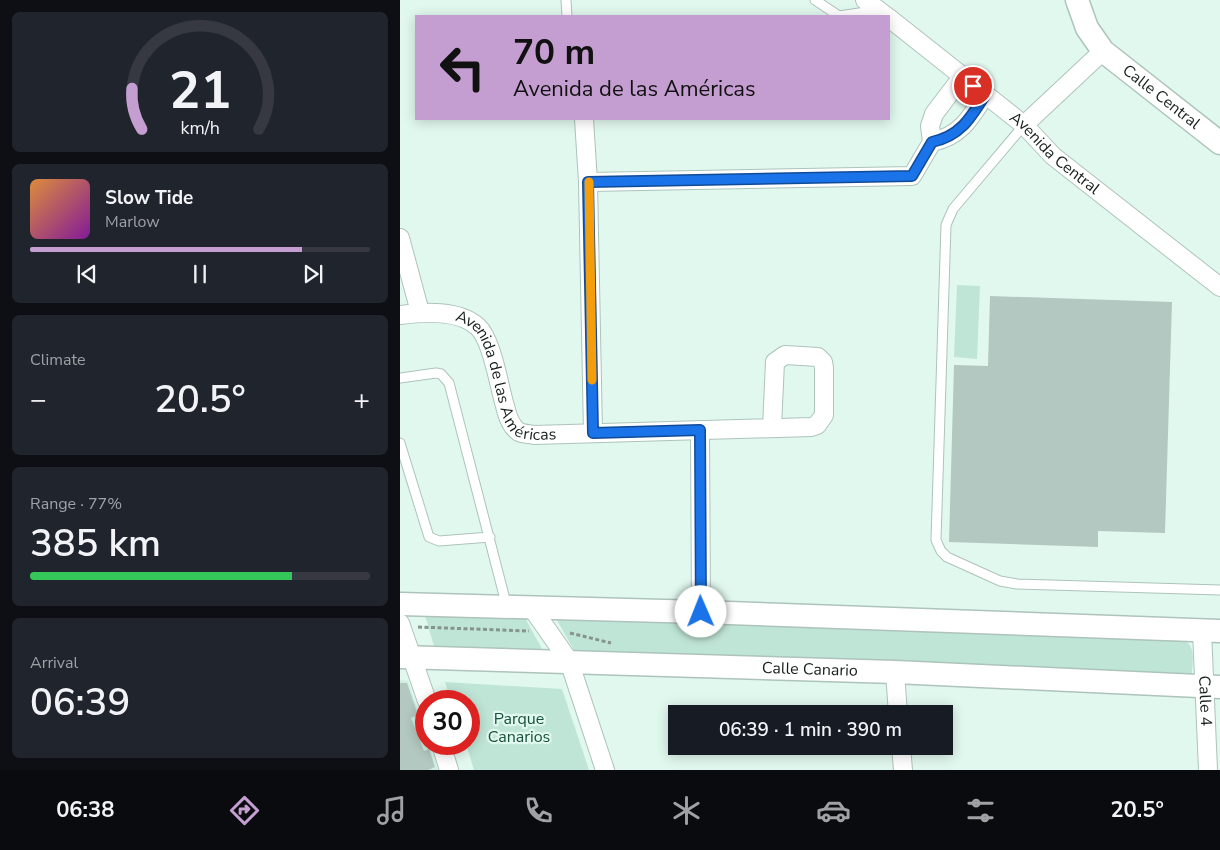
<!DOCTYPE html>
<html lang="en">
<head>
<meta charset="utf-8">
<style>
	body { margin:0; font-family:"Nunito Sans",sans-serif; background:#20242c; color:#f1f3f6; height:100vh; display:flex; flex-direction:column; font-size:19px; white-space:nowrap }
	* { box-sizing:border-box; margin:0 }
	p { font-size:16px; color:#9ea1a6 }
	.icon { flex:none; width:28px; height:28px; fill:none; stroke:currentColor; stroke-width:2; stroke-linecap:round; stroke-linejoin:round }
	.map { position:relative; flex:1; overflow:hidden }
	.drawer { display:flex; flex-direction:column; gap:12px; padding:12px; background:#0d0f14; width:400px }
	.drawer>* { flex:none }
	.guide { position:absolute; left:15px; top:15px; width:475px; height:105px; border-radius:0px; box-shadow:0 2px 12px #0003; background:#c59ed1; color:#111; overflow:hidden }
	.speed { position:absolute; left:15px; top:690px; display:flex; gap:10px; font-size:25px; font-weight:700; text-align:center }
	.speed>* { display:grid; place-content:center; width:65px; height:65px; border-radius:50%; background:#171b24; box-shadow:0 2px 12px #0003; line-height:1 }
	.speed .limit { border:8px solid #d22; background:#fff; color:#111 }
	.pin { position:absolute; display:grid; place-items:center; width:42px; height:42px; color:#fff; margin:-21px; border:2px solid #fff; border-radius:50%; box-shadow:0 1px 5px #0007 }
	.me { position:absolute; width:55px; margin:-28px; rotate:359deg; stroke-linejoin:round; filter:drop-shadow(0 0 4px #0008) }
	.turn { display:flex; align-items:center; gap:18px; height:105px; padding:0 15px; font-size:22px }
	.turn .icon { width:65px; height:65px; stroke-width:2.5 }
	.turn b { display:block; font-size:35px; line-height:42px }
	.big { font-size:38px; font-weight:600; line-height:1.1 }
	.drawer .tile { flex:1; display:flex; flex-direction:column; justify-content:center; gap:8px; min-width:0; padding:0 18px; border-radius:8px; background:#20242c }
	.drawer .dial { align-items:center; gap:0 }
	.dial svg { height:130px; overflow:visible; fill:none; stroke:#363941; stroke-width:7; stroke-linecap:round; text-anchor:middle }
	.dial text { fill:#f1f3f6; stroke:none }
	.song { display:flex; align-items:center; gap:15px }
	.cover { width:60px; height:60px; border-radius:8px; background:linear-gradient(135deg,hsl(30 70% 55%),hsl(290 70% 35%)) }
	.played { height:5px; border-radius:2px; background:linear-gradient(90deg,#c59ed1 80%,#363941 80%) }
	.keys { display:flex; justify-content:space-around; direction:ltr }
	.heat { display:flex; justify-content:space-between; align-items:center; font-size:28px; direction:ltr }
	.charge { height:8px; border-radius:4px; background:linear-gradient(90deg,#34c759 77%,#363941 0) }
	.trip { position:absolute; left:268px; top:705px; width:285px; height:50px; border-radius:0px; background:#171b24; box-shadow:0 2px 12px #0003; font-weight:600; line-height:50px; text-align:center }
	.dock { display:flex; height:80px; justify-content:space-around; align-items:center; background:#090b0e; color:#9ea1a6 }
	.dock .icon { width:35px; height:35px }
	.dock .selected { color:#c59ed1 }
	.dock b { font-size:22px; color:#f1f3f6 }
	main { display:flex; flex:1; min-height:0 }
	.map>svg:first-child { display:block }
	.built { fill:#cfefe2 }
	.green { fill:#bfe5d6 }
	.building { fill:#b3c8c0 }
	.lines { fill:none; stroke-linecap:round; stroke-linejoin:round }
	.service-casing { stroke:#adc3bb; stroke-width:11 }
	.minor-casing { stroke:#adc3bb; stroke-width:20 }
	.tertiary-casing { stroke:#adc3bb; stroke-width:25 }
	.path { stroke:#85958e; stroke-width:3; stroke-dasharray:4 2.5; stroke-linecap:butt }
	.service { stroke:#fff; stroke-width:9 }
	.minor { stroke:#fff; stroke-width:18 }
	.tertiary { stroke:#fff; stroke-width:22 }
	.route-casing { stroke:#114b97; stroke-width:12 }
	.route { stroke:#1a73e8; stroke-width:9 }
	.slow { stroke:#f59e0b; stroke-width:9 }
	.labels { text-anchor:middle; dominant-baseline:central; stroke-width:4.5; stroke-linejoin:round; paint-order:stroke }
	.street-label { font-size:16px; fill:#171f1c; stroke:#e1f8ef }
	.park-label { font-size:16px; fill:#17503f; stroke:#e1f8ef }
</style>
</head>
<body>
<main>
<section class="drawer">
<div class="tile dial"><svg viewBox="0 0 100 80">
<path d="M14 69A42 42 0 1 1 86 69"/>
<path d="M14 69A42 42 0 0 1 8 44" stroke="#c59ed1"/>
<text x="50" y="56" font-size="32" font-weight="700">21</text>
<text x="50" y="72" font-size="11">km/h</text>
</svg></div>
<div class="tile">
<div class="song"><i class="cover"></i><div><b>Slow Tide</b><p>Marlow</p></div></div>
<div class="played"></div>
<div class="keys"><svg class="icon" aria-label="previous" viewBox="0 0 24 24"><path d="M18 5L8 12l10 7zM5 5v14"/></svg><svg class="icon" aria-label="pause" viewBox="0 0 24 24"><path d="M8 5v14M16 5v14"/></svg><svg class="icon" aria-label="next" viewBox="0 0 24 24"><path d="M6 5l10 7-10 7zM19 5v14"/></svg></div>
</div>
<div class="tile"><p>Climate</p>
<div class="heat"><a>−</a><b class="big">20.5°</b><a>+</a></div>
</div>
<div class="tile"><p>Range · 77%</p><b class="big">385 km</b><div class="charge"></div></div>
<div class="tile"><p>Arrival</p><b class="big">06:39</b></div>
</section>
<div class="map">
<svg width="820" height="770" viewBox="0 0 820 770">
	<rect width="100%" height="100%" fill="#e1f8ef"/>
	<path class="built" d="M 0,680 L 8,681 L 26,734 L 26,744 L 29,744 L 38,770 L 0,770 Z"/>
	<path class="green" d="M 557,285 L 580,286 L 577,359 L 554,357 Z
		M 24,612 L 125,618 L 145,654 L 36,653 Z
		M 155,617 L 783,640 C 797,646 792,662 792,675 L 178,657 Z
		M 45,682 L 162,689 L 189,770 L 74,770 L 66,744 L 69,744 L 69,701 L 51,701 Z"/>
	<path class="building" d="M 590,296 L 772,302 L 765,533 L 698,531 L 698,547 L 549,542 L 554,365 L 588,366 Z
		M 0,683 L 7,683 L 18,715 L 11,718 L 24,751 L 29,749 L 35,767 L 28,770 L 0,770 Z"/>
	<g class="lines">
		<defs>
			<path id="service" d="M 166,0 L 167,16
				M 415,0 L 439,16 L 479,10
				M 624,125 L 553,209 L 546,225 L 536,540 L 541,551 L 547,557 L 600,581 L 617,584 L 820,590
				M 0,378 L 36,373 L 41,374 L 49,383 L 107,607
				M 0,443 L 29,537 L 39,541 L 90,537"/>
			<g id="minor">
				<path d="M 465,0 L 486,16"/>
				<path id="s1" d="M 489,18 L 624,125 L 653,156 L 820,287"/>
				<path d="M 184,119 L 188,182 L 193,433"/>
				<path d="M 624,125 L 703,51"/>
				<path d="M 532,142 C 560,136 570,119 585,95"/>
				<path d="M 188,182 L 512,176 L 532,142 L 530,126 L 534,114 L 562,77"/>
				<path d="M 0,238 L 20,312"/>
				<path id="s2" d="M 0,315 C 23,312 59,309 78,327 C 92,340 99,386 105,406 C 107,415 111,427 119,432 C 123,434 130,434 134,435 L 411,427 L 417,425 L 424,415 L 424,368 L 423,362 L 418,357 L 385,355 L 375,362 L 372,427"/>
				<path d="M 300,430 L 301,612"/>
				<path d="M 132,608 L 169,661 L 205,770"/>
				<path d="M 0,623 L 27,701"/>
				<path id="s3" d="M 802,631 L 808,770"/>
				<path d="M 495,672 L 498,714"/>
				<path d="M 41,744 L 49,770"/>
				<path d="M 501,746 L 503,770"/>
			</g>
			<g id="tertiary">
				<path id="s4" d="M 677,0 L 687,28 L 703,51 L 820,143"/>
				<path d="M 0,604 L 301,612 L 820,631"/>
				<path id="s5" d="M 0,657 L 495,672 L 820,687"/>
			</g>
		</defs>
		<use href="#service" class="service-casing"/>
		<use href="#minor" class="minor-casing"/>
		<use href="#tertiary" class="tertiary-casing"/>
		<path class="path" d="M 18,627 L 129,631
			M 170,633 L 211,643"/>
		<use href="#service" class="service"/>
		<use href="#minor" class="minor"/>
		<use href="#tertiary" class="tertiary"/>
	</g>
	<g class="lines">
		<defs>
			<path id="route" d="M 301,612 L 300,430 L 193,433 L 188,182 L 512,176 L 532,142 C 560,136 570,119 585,95 L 573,86"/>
		</defs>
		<use href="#route" class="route-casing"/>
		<use href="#route" class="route"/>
		<path class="slow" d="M 189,182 L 192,380"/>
	</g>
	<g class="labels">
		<g class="street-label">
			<text stroke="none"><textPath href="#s4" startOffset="132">Calle Central</textPath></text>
			<text stroke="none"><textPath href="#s1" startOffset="214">Avenida Central</textPath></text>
			<text stroke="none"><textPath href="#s2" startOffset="145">Avenida de las Américas</textPath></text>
			<text stroke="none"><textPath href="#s5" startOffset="410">Calle Canario</textPath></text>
			<text stroke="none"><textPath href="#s3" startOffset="70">Calle 4</textPath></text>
		</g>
		<g class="park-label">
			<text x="119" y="719">Parque<tspan x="119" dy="18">Canarios</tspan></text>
		</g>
	</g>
</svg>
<div class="speed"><div class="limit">30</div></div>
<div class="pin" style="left:573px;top:86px;background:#d93025"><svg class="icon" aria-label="arrive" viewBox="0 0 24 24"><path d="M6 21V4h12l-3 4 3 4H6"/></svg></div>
<svg class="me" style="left:301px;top:612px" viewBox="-20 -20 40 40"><circle r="19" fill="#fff"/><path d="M0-13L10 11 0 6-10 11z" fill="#1a73e8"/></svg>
<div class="trip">06:39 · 1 min · 390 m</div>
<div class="guide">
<div class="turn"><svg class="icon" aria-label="left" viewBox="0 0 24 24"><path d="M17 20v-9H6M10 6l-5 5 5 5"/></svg><div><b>70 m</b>Avenida de las Américas</div></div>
</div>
</div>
</main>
<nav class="dock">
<b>06:38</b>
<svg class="icon selected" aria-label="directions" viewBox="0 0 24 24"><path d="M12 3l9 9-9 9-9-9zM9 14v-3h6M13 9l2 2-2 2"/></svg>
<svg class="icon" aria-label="music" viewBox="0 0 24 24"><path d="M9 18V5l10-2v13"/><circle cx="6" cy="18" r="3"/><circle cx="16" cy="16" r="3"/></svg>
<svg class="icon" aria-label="phone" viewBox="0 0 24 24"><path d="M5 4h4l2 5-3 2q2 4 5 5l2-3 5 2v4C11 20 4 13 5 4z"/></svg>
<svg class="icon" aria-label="climate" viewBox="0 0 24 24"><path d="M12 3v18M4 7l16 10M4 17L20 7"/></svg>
<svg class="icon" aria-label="car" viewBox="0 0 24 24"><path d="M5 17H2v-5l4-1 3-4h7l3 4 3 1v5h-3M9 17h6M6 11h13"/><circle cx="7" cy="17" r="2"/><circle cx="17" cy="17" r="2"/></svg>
<svg class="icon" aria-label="filters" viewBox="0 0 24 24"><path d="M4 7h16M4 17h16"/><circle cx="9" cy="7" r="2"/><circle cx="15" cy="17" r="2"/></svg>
<b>20.5°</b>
</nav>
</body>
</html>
